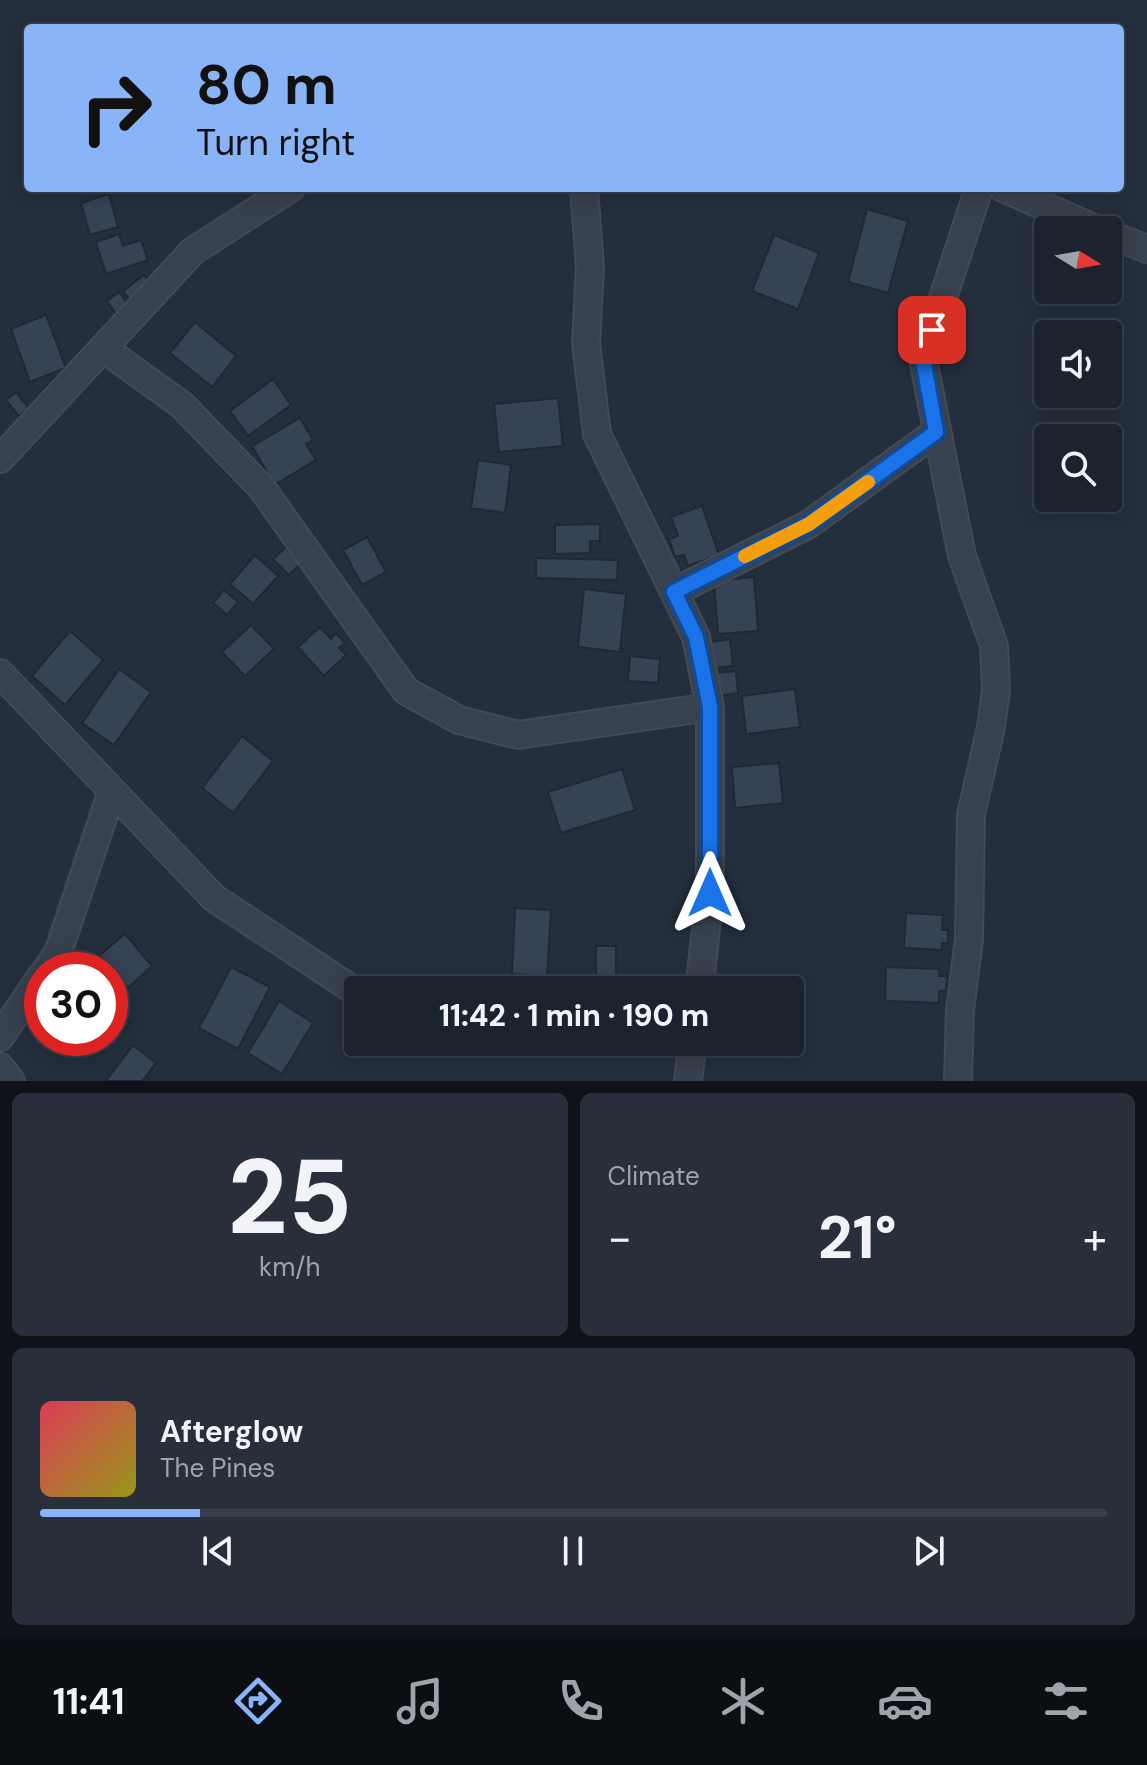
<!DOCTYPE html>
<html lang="en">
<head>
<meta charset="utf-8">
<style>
	body { margin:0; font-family:"DM Sans",sans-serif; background:#282f3a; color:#f1f3f6; height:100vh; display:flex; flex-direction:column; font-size:30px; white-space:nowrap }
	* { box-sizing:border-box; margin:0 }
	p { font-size:26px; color:#a0a4aa }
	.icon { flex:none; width:44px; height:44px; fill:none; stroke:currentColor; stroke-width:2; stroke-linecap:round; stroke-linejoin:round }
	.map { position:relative; height:1081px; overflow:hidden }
	.sheet { display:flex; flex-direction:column; gap:12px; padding:12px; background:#0f1319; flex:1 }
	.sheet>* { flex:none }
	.top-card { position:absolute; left:24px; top:24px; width:1100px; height:168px; border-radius:8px; box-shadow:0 4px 20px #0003,0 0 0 2px #39404a; background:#8ab4f8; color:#111; overflow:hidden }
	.needle { width:52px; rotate:101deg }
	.buttons { position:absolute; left:1034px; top:216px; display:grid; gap:16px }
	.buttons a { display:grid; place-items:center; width:88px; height:88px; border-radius:8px; background:#1b232e; box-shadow:0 4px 20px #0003,0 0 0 2px #39404a; font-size:40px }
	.speed { position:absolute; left:24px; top:952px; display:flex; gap:16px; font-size:40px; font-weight:700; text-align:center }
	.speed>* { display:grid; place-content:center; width:104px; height:104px; border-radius:50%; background:#1b232e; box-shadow:0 4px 20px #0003,0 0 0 2px #39404a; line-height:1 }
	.speed .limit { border:12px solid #d22; background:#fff; color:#111 }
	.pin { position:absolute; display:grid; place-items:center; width:68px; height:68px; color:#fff; margin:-34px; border-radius:16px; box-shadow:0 4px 12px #0006 }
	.me { position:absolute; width:88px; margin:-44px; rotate:0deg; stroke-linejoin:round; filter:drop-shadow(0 0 6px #0008) }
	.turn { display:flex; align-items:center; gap:28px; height:168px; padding:0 40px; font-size:36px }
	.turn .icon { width:104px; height:104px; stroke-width:2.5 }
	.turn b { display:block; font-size:56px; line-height:68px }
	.big { font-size:60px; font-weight:800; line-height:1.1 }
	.sheet .tile { flex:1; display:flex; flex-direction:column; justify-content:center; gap:12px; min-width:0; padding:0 28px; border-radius:12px; background:#282f3a }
	.sheet .dial { align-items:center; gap:0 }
	.dial b { font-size:104px; line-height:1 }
	.song { display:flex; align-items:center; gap:24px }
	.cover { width:96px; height:96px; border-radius:12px; background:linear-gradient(135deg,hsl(350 70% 55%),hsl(60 70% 35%)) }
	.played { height:8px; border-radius:4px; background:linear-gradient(90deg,#8ab4f8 15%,#39404a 15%) }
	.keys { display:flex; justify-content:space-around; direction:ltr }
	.heat { display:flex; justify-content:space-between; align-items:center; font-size:44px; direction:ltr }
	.sheet .tiles { flex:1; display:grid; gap:12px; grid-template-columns:1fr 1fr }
	.tile:last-child { grid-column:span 2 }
	.trip { position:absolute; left:344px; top:976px; width:460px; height:80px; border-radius:8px; background:#1b232e; box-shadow:0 4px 20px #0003,0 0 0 2px #39404a; font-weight:800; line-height:80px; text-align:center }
	.dock { display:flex; height:128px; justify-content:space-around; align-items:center; background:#0b0e12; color:#a0a4aa }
	.dock .icon { width:56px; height:56px }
	.dock .current { color:#8ab4f8 }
	.dock b { font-size:36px; color:#f1f3f6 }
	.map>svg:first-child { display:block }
	.building { fill:#364354; stroke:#1f2835; stroke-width:2 }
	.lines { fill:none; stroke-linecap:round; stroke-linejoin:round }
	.street-casing { stroke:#414a57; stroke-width:30 }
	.street { stroke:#38414e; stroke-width:26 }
	.route-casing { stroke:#114b97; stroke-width:20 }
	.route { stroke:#1a73e8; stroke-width:14 }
	.slow { stroke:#f59e0b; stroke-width:14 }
</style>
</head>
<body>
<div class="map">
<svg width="1147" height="1081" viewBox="0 0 1147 1081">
	<rect width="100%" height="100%" fill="#242f3e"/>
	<path class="building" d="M 109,194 L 118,227 L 90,235 L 81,203 Z
		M 867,209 L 908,221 L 888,293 L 848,282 Z
		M 119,234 L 123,246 L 141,240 L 148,260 L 106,274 L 96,242 Z
		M 774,235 L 819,253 L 798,309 L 752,291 Z
		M 144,275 L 152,286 L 131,301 L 123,291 Z
		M 119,292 L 130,308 L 117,316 L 107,301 Z
		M 46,315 L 66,368 L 30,382 L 11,329 Z
		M 195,322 L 236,356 L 212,387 L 170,353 Z
		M 273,379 L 291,405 L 248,436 L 230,411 Z
		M 16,392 L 29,408 L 19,416 L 6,400 Z
		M 558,398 L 563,446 L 499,452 L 494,404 Z
		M 300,418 L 313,440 L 306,444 L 316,460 L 274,485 L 252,446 Z
		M 478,460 L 511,465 L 505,513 L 471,508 Z
		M 702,506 L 719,555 L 688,566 L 684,555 L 675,557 L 669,539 L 678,536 L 671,517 Z
		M 600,524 L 600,541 L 590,541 L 590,553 L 555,554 L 555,525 Z
		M 367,537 L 386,572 L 362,585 L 343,550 Z
		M 286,547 L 301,563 L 289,575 L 273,559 Z
		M 255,555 L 278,576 L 253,604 L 230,584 Z
		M 536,558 L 618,560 L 617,580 L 536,578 Z
		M 754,577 L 758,631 L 718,634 L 714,581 Z
		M 584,589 L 626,594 L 620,652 L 578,647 Z
		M 224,590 L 238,602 L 227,615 L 213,603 Z
		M 251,625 L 274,649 L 245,676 L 222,652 Z
		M 320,627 L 331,639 L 336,633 L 345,643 L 339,648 L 346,655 L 324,676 L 298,647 Z
		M 70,631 L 103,660 L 65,705 L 32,676 Z
		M 730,639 L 733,666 L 714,668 L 711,642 Z
		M 630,656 L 660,659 L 658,683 L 628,681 Z
		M 119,669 L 151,692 L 114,745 L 82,723 Z
		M 736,671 L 738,693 L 717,696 L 715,673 Z
		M 795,689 L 800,727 L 746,734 L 742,696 Z
		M 242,736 L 273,761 L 233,813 L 202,788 Z
		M 779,763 L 783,803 L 735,808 L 732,767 Z
		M 622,769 L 635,810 L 561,833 L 548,792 Z
		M 515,908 L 551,910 L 547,976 L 512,974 Z
		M 906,913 L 943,915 L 942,930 L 948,930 L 948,943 L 942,943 L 942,950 L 904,948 Z
		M 125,934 L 152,966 L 128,988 L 100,955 Z
		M 596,946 L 616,946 L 616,977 L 596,978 Z
		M 231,967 L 270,987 L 238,1049 L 199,1028 Z
		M 886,967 L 940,969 L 939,976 L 947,976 L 946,991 L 939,991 L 939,1003 L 885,1001 Z
		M 279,1001 L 313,1023 L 282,1074 L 248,1053 Z
		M 110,1004 L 130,1023 L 100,1054 L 83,1038 L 110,1038 Z
		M 133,1045 L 156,1063 L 142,1081 L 106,1081 Z"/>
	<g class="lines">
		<defs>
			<path id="street" d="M 584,188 L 590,267 L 586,343 L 597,434 L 696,637 L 710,707 L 710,893 L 699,990
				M 1003,188 L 1098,230
				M 1108,234 L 1147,249
				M 104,349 L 182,405 L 261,487 L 406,691 L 459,720 L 518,735 L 710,707
				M 0,459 L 193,251 L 291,188
				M 674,592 L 809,524 L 936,432
				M 0,673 L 214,898 L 358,993
				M 46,970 L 58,953 L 112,791
				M 0,1037 L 42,975
				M 0,1067 L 11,1081
				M 688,1081 L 693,1042
				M 958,1081 L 960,1010 L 969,939 L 971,815 L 991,727 L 996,690 L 994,646 L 962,556 L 923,359 L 979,188"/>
		</defs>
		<use href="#street" class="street-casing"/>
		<use href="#street" class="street"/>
	</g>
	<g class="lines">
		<defs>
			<path id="route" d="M 710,893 L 710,707 L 696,637 L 674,592 L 809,524 L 936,432 L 923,359 L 932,330"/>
		</defs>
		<use href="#route" class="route-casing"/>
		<use href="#route" class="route"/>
		<path class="slow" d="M 745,556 L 809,524 L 868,482"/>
	</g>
</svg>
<div class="buttons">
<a><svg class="needle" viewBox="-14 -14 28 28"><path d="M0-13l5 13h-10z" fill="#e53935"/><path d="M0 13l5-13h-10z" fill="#a0a4aa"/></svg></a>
<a><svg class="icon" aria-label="sound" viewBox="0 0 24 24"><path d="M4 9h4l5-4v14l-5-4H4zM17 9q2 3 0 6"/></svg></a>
<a><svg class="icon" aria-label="search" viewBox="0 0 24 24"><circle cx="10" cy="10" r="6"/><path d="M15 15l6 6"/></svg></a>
</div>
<div class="speed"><div class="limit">30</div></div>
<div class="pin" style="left:932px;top:330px;background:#d93025"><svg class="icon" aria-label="arrive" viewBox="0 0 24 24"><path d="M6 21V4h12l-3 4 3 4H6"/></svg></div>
<svg class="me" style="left:710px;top:893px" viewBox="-20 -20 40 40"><path d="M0-17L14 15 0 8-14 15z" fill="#1a73e8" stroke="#fff" stroke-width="4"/></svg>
<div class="trip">11:42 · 1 min · 190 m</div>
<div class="top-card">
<div class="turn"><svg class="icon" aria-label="right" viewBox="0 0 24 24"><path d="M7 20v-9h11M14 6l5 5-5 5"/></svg><div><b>80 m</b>Turn right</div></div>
</div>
</div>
<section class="sheet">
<div class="tiles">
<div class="tile dial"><b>25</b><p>km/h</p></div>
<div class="tile"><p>Climate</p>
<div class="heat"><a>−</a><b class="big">21°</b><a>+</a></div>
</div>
<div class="tile">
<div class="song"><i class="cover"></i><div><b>Afterglow</b><p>The Pines</p></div></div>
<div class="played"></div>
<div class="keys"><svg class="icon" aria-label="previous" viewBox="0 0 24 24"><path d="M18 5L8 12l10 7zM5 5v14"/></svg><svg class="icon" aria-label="pause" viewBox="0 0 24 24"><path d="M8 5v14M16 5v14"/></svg><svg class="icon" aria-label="next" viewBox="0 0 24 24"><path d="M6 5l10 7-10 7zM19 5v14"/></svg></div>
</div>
</div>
</section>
<nav class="dock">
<b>11:41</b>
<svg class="icon current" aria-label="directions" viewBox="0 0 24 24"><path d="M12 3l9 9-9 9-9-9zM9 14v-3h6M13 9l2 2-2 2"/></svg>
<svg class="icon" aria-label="music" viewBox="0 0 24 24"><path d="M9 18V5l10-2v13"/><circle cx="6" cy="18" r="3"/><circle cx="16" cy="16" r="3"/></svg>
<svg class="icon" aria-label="phone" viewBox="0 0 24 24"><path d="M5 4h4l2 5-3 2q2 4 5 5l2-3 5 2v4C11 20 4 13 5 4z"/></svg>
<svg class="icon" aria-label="climate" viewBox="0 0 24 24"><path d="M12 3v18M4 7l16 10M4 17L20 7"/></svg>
<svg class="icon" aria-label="car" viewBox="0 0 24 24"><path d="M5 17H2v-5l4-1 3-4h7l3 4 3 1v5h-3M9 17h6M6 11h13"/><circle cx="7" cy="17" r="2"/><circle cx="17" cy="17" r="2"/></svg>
<svg class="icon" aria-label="filters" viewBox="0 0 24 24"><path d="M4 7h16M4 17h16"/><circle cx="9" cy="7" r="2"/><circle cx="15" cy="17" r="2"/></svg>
</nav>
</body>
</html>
